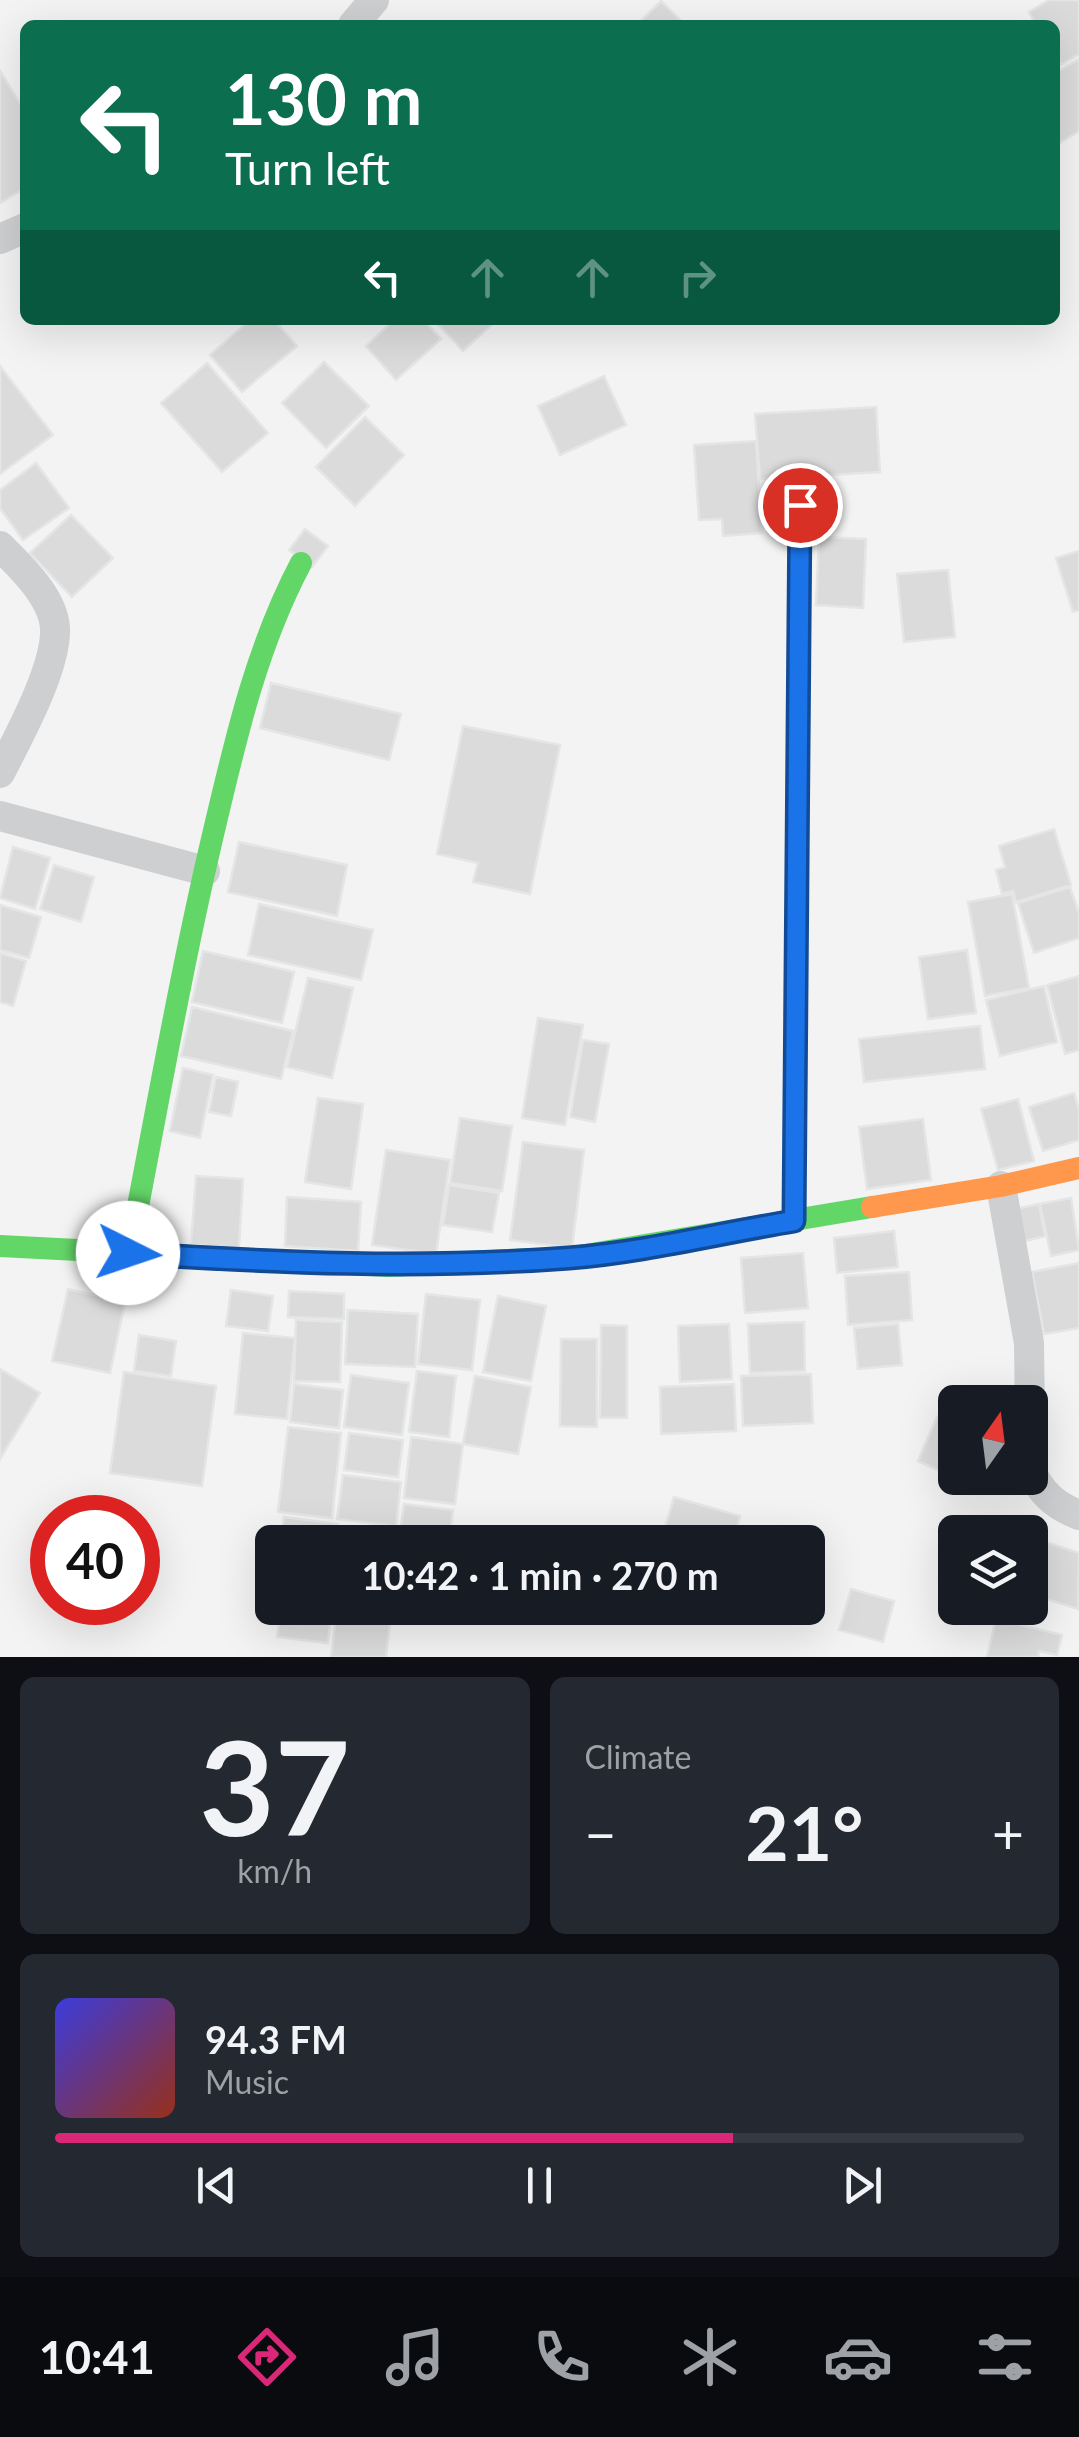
<!DOCTYPE html>
<html lang="en">
<head>
<meta charset="utf-8">
<style>
	body { margin:0; font-family:Lato,sans-serif; background:#242831; color:#f1f3f6; height:100vh; display:flex; flex-direction:column; font-size:38px; white-space:nowrap }
	* { box-sizing:border-box; margin:0 }
	p { font-size:32px; color:#9ea1a6 }
	.icon { flex:none; width:55px; height:55px; fill:none; stroke:currentColor; stroke-width:2; stroke-linecap:round; stroke-linejoin:round }
	.map { position:relative; height:1657px; overflow:hidden }
	.panel { display:flex; flex-direction:column; gap:20px; padding:20px; background:#0d0f14; flex:1 }
	.panel>* { flex:none }
	.banner { position:absolute; left:20px; top:20px; width:1040px; height:305px; border-radius:15px; box-shadow:0 10px 40px #0002; background:#0b6e4f; color:#fff; overflow:hidden }
	.needle { width:65px; rotate:14deg }
	.tools { position:absolute; left:938px; top:1385px; display:grid; gap:20px }
	.tools a { display:grid; place-items:center; width:110px; height:110px; border-radius:15px; background:#171b24; box-shadow:0 10px 40px #0002; font-size:50px }
	.speed { position:absolute; left:30px; top:1495px; display:flex; gap:20px; font-size:50px; font-weight:700; text-align:center }
	.speed>* { display:grid; place-content:center; width:130px; height:130px; border-radius:50%; background:#171b24; box-shadow:0 10px 40px #0002; line-height:1 }
	.speed .limit { border:15px solid #d22; background:#fff; color:#111 }
	.pin { position:absolute; display:grid; place-items:center; width:85px; height:85px; color:#fff; margin:-42px; border:5px solid #fff; border-radius:50%; box-shadow:0 2px 10px #0007 }
	.me { position:absolute; width:110px; margin:-55px; rotate:94deg; stroke-linejoin:round; filter:drop-shadow(0 0 8px #0008) }
	.turn { display:flex; align-items:center; gap:35px; height:210px; padding:0 40px; font-size:45px }
	.turn .icon { width:130px; height:130px; stroke-width:2.5 }
	.turn b { display:block; font-size:70px; line-height:85px }
	.lanes { display:flex; align-items:center; height:95px; padding:0 40px; background:#0003; justify-content:center; gap:50px; direction:ltr }
	.lanes .off { opacity:.35 }
	.big { font-size:75px; font-weight:700; line-height:1.1 }
	.panel .tile { flex:1; display:flex; flex-direction:column; justify-content:center; gap:15px; min-width:0; padding:0 35px; border-radius:15px; background:#242831 }
	.panel .dial { align-items:center; gap:0 }
	.dial b { font-size:130px; line-height:1 }
	.song { display:flex; align-items:center; gap:30px }
	.cover { width:120px; height:120px; border-radius:15px; background:linear-gradient(135deg,hsl(240 70% 55%),hsl(10 70% 35%)) }
	.played { height:10px; border-radius:5px; background:linear-gradient(90deg,#db2777 70%,#363941 70%) }
	.keys { display:flex; justify-content:space-around; direction:ltr }
	.heat { display:flex; justify-content:space-between; align-items:center; font-size:55px; direction:ltr }
	.panel .tiles { flex:1; display:grid; gap:20px; grid-template-columns:1fr 1fr }
	.tile:last-child { grid-column:span 2 }
	.trip { position:absolute; left:255px; top:1525px; width:570px; height:100px; border-radius:15px; background:#171b24; box-shadow:0 10px 40px #0002; font-weight:700; line-height:100px; text-align:center }
	.menu { display:flex; height:160px; justify-content:space-around; align-items:center; background:#090b0e; color:#9ea1a6 }
	.menu .icon { width:70px; height:70px }
	.menu .current { color:#db2777 }
	.menu b { font-size:45px; color:#f1f3f6 }
	.map>svg:first-child { display:block }
	.building { fill:#dbdbdc; stroke:#e4e5e6; stroke-width:2.5 }
	.lines { fill:none; stroke-linecap:round; stroke-linejoin:round }
	.street { stroke:#cdcfd1; stroke-width:30 }
	.fast { stroke:#63d668; stroke-width:22 }
	.slow { stroke:#ff974d; stroke-width:22 }
	.route-casing { stroke:#114b97; stroke-width:25 }
	.route { stroke:#1a73e8; stroke-width:18 }
</style>
</head>
<body>
<div class="map">
<svg width="1079" height="1657" viewBox="0 0 1079 1657">
	<rect width="100%" height="100%" fill="#f3f3f3"/>
	<path class="building" d="M 1049,0 L 1079,0 L 1079,54 L 1061,65 L 1055,56 L 1055,25 L 1036,25 L 1029,12 Z
		M 661,1 L 685,25 L 637,25 Z
		M 1079,59 L 1079,131 L 1055,146 L 1055,73 Z
		M 0,71 L 25,111 L 25,188 L 0,203 Z
		M 250,320 L 274,320 L 297,346 L 242,392 L 210,355 Z
		M 394,320 L 423,320 L 441,339 L 396,380 L 366,346 Z
		M 443,320 L 497,320 L 463,351 L 438,324 Z
		M 324,362 L 369,406 L 326,448 L 282,403 Z
		M 207,363 L 268,433 L 222,472 L 161,403 Z
		M 0,366 L 53,435 L 0,474 Z
		M 604,376 L 626,425 L 560,455 L 538,406 Z
		M 876,407 L 880,472 L 760,479 L 755,414 Z
		M 365,417 L 404,455 L 355,506 L 316,467 Z
		M 756,441 L 762,533 L 723,536 L 722,519 L 699,520 L 694,445 Z
		M 36,463 L 69,508 L 23,540 L 0,508 L 0,490 Z
		M 71,515 L 113,558 L 72,597 L 30,553 Z
		M 305,529 L 328,546 L 312,567 L 289,550 Z
		M 819,537 L 866,539 L 863,608 L 816,605 Z
		M 1079,551 L 1079,610 L 1073,612 L 1056,558 Z
		M 948,570 L 955,637 L 904,642 L 897,574 Z
		M 271,683 L 401,714 L 389,760 L 260,728 Z
		M 463,726 L 560,745 L 530,894 L 473,882 L 478,863 L 437,854 Z
		M 1054,829 L 1071,885 L 1016,902 L 1013,891 L 1002,894 L 996,870 L 1005,867 L 999,846 Z
		M 239,842 L 347,865 L 337,916 L 228,892 Z
		M 13,847 L 50,858 L 35,909 L 0,898 Z
		M 54,865 L 94,877 L 81,922 L 40,909 Z
		M 1070,887 L 1079,914 L 1079,938 L 1034,953 L 1018,903 Z
		M 1012,894 L 1029,988 L 985,996 L 968,902 Z
		M 259,904 L 373,930 L 361,980 L 248,955 Z
		M 0,905 L 41,917 L 29,958 L 0,950 Z
		M 967,950 L 976,1013 L 928,1019 L 919,957 Z
		M 203,951 L 294,972 L 282,1023 L 192,1002 Z
		M 0,953 L 26,961 L 13,1006 L 0,1002 Z
		M 1079,976 L 1079,1050 L 1065,1054 L 1047,985 Z
		M 308,978 L 353,988 L 332,1078 L 287,1067 Z
		M 1044,986 L 1057,1042 L 1000,1056 L 986,1000 Z
		M 192,1007 L 293,1031 L 281,1079 L 181,1056 Z
		M 538,1018 L 583,1025 L 565,1125 L 522,1118 Z
		M 980,1026 L 985,1069 L 864,1082 L 859,1039 Z
		M 583,1040 L 609,1044 L 595,1122 L 570,1117 Z
		M 183,1068 L 213,1075 L 200,1138 L 170,1131 Z
		M 216,1077 L 238,1082 L 231,1116 L 209,1112 Z
		M 1074,1093 L 1079,1110 L 1079,1140 L 1043,1151 L 1029,1107 Z
		M 318,1098 L 363,1104 L 351,1189 L 305,1182 Z
		M 1018,1099 L 1034,1161 L 998,1170 L 981,1109 Z
		M 460,1118 L 512,1126 L 502,1191 L 450,1183 Z
		M 923,1119 L 931,1180 L 867,1189 L 859,1127 Z
		M 523,1142 L 584,1150 L 572,1248 L 510,1240 Z
		M 386,1150 L 450,1160 L 436,1254 L 372,1245 Z
		M 196,1176 L 243,1179 L 239,1248 L 191,1245 Z
		M 449,1185 L 499,1193 L 492,1232 L 443,1225 Z
		M 287,1197 L 361,1202 L 358,1251 L 285,1246 Z
		M 1071,1198 L 1079,1250 L 1051,1256 L 1040,1204 Z
		M 1039,1204 L 1045,1236 L 1017,1243 L 1010,1210 Z
		M 894,1231 L 898,1267 L 837,1273 L 834,1238 Z
		M 803,1253 L 808,1308 L 745,1313 L 741,1258 Z
		M 1079,1263 L 1079,1328 L 1044,1334 L 1032,1272 Z
		M 909,1272 L 912,1320 L 848,1325 L 845,1276 Z
		M 68,1289 L 125,1302 L 110,1373 L 52,1361 Z
		M 231,1290 L 273,1296 L 268,1331 L 226,1326 Z
		M 289,1291 L 344,1294 L 344,1319 L 288,1317 Z
		M 426,1294 L 480,1300 L 472,1370 L 418,1364 Z
		M 498,1296 L 546,1306 L 531,1381 L 483,1372 Z
		M 348,1310 L 418,1314 L 415,1367 L 345,1364 Z
		M 296,1320 L 342,1322 L 340,1382 L 294,1381 Z
		M 804,1322 L 805,1371 L 750,1373 L 748,1324 Z
		M 729,1324 L 732,1379 L 680,1382 L 678,1326 Z
		M 898,1324 L 902,1365 L 858,1369 L 854,1328 Z
		M 601,1325 L 627,1326 L 627,1418 L 600,1418 Z
		M 243,1333 L 295,1338 L 287,1419 L 235,1414 Z
		M 139,1335 L 176,1341 L 171,1376 L 134,1371 Z
		M 561,1339 L 597,1339 L 597,1427 L 560,1426 Z
		M 0,1369 L 40,1393 L 0,1459 Z
		M 417,1371 L 456,1376 L 449,1437 L 409,1432 Z
		M 124,1372 L 216,1386 L 202,1486 L 110,1473 Z
		M 811,1374 L 813,1423 L 743,1426 L 741,1376 Z
		M 351,1375 L 409,1383 L 402,1435 L 344,1427 Z
		M 475,1376 L 531,1387 L 518,1454 L 463,1444 Z
		M 294,1384 L 343,1390 L 339,1428 L 290,1422 Z
		M 734,1384 L 736,1431 L 661,1434 L 660,1387 Z
		M 937,1417 L 955,1425 L 955,1478 L 975,1478 L 971,1485 L 918,1461 Z
		M 288,1427 L 341,1433 L 332,1518 L 278,1512 Z
		M 349,1433 L 403,1440 L 398,1477 L 344,1470 Z
		M 411,1437 L 463,1444 L 455,1504 L 404,1498 Z
		M 343,1475 L 401,1482 L 396,1526 L 337,1519 Z
		M 674,1497 L 740,1516 L 733,1542 L 661,1542 Z
		M 404,1504 L 453,1510 L 449,1540 L 400,1534 Z
		M 284,1517 L 338,1524 L 336,1542 L 281,1542 Z
		M 343,1533 L 398,1540 L 397,1542 L 342,1542 Z
		M 1030,1537 L 1079,1553 L 1078,1609 L 1030,1594 Z
		M 851,1589 L 894,1601 L 883,1642 L 839,1630 Z
		M 337,1608 L 391,1615 L 386,1657 L 331,1657 Z
		M 281,1610 L 331,1616 L 328,1643 L 277,1637 Z
		M 996,1619 L 1062,1635 L 1057,1655 L 1039,1651 L 1038,1657 L 987,1657 Z"/>
	<g class="lines">
		<path class="street" d="M 353,25 L 374,0
			M 0,239 L 25,228
			M 0,546 C 21,567 53,597 55,628 C 57,667 18,738 0,773
			M 0,816 L 205,871
			M 1001,1186 L 1029,1343 L 1030,1420
			M 1030,1469 C 1041,1493 1054,1505 1079,1515"/>
		<path class="fast" d="M 794,1221 L 800,505
			M 0,1246 L 388,1266 L 573,1257 L 872,1207
			M 129,1253 C 157,1109 182,964 216,822 C 237,733 258,644 301,563"/>
		<path class="slow" d="M 872,1207 L 1001,1186 L 1079,1168"/>
	</g>
	<g class="lines">
		<defs>
			<path id="route" d="M 128,1253 C 276,1263 422,1269 569,1258 C 644,1252 720,1233 794,1221 L 800,505"/>
		</defs>
		<use href="#route" class="route-casing"/>
		<use href="#route" class="route"/>
	</g>
</svg>
<div class="tools">
<a><svg class="needle" viewBox="-14 -14 28 28"><path d="M0-13l5 13h-10z" fill="#e53935"/><path d="M0 13l5-13h-10z" fill="#9ea1a6"/></svg></a>
<a><svg class="icon" aria-label="layers" viewBox="0 0 24 24"><path d="M12 4l9 5-9 5-9-5zM3 14l9 5 9-5"/></svg></a>
</div>
<div class="speed"><div class="limit">40</div></div>
<div class="pin" style="left:800px;top:505px;background:#d93025"><svg class="icon" aria-label="arrive" viewBox="0 0 24 24"><path d="M6 21V4h12l-3 4 3 4H6"/></svg></div>
<svg class="me" style="left:128px;top:1253px" viewBox="-20 -20 40 40"><circle r="19" fill="#fff"/><path d="M0-13L10 11 0 6-10 11z" fill="#1a73e8"/></svg>
<div class="trip">10:42 · 1 min · 270 m</div>
<div class="banner">
<div class="turn"><svg class="icon" aria-label="left" viewBox="0 0 24 24"><path d="M17 20v-9H6M10 6l-5 5 5 5"/></svg><div><b>130 m</b>Turn left</div></div>
<div class="lanes"><svg class="icon" aria-label="left" viewBox="0 0 24 24"><path d="M17 20v-9H6M10 6l-5 5 5 5"/></svg><svg class="icon off" aria-label="ahead" viewBox="0 0 24 24"><path d="M12 20V5M6 11l6-6 6 6"/></svg><svg class="icon off" aria-label="ahead" viewBox="0 0 24 24"><path d="M12 20V5M6 11l6-6 6 6"/></svg><svg class="icon off" aria-label="right" viewBox="0 0 24 24"><path d="M7 20v-9h11M14 6l5 5-5 5"/></svg></div>
</div>
</div>
<section class="panel">
<div class="tiles">
<div class="tile dial"><b>37</b><p>km/h</p></div>
<div class="tile"><p>Climate</p>
<div class="heat"><a>−</a><b class="big">21°</b><a>+</a></div>
</div>
<div class="tile">
<div class="song"><i class="cover"></i><div><b>94.3 FM</b><p>Music</p></div></div>
<div class="played"></div>
<div class="keys"><svg class="icon" aria-label="previous" viewBox="0 0 24 24"><path d="M18 5L8 12l10 7zM5 5v14"/></svg><svg class="icon" aria-label="pause" viewBox="0 0 24 24"><path d="M8 5v14M16 5v14"/></svg><svg class="icon" aria-label="next" viewBox="0 0 24 24"><path d="M6 5l10 7-10 7zM19 5v14"/></svg></div>
</div>
</div>
</section>
<nav class="menu">
<b>10:41</b>
<svg class="icon current" aria-label="directions" viewBox="0 0 24 24"><path d="M12 3l9 9-9 9-9-9zM9 14v-3h6M13 9l2 2-2 2"/></svg>
<svg class="icon" aria-label="music" viewBox="0 0 24 24"><path d="M9 18V5l10-2v13"/><circle cx="6" cy="18" r="3"/><circle cx="16" cy="16" r="3"/></svg>
<svg class="icon" aria-label="phone" viewBox="0 0 24 24"><path d="M5 4h4l2 5-3 2q2 4 5 5l2-3 5 2v4C11 20 4 13 5 4z"/></svg>
<svg class="icon" aria-label="climate" viewBox="0 0 24 24"><path d="M12 3v18M4 7l16 10M4 17L20 7"/></svg>
<svg class="icon" aria-label="car" viewBox="0 0 24 24"><path d="M5 17H2v-5l4-1 3-4h7l3 4 3 1v5h-3M9 17h6M6 11h13"/><circle cx="7" cy="17" r="2"/><circle cx="17" cy="17" r="2"/></svg>
<svg class="icon" aria-label="filters" viewBox="0 0 24 24"><path d="M4 7h16M4 17h16"/><circle cx="9" cy="7" r="2"/><circle cx="15" cy="17" r="2"/></svg>
</nav>
</body>
</html>
